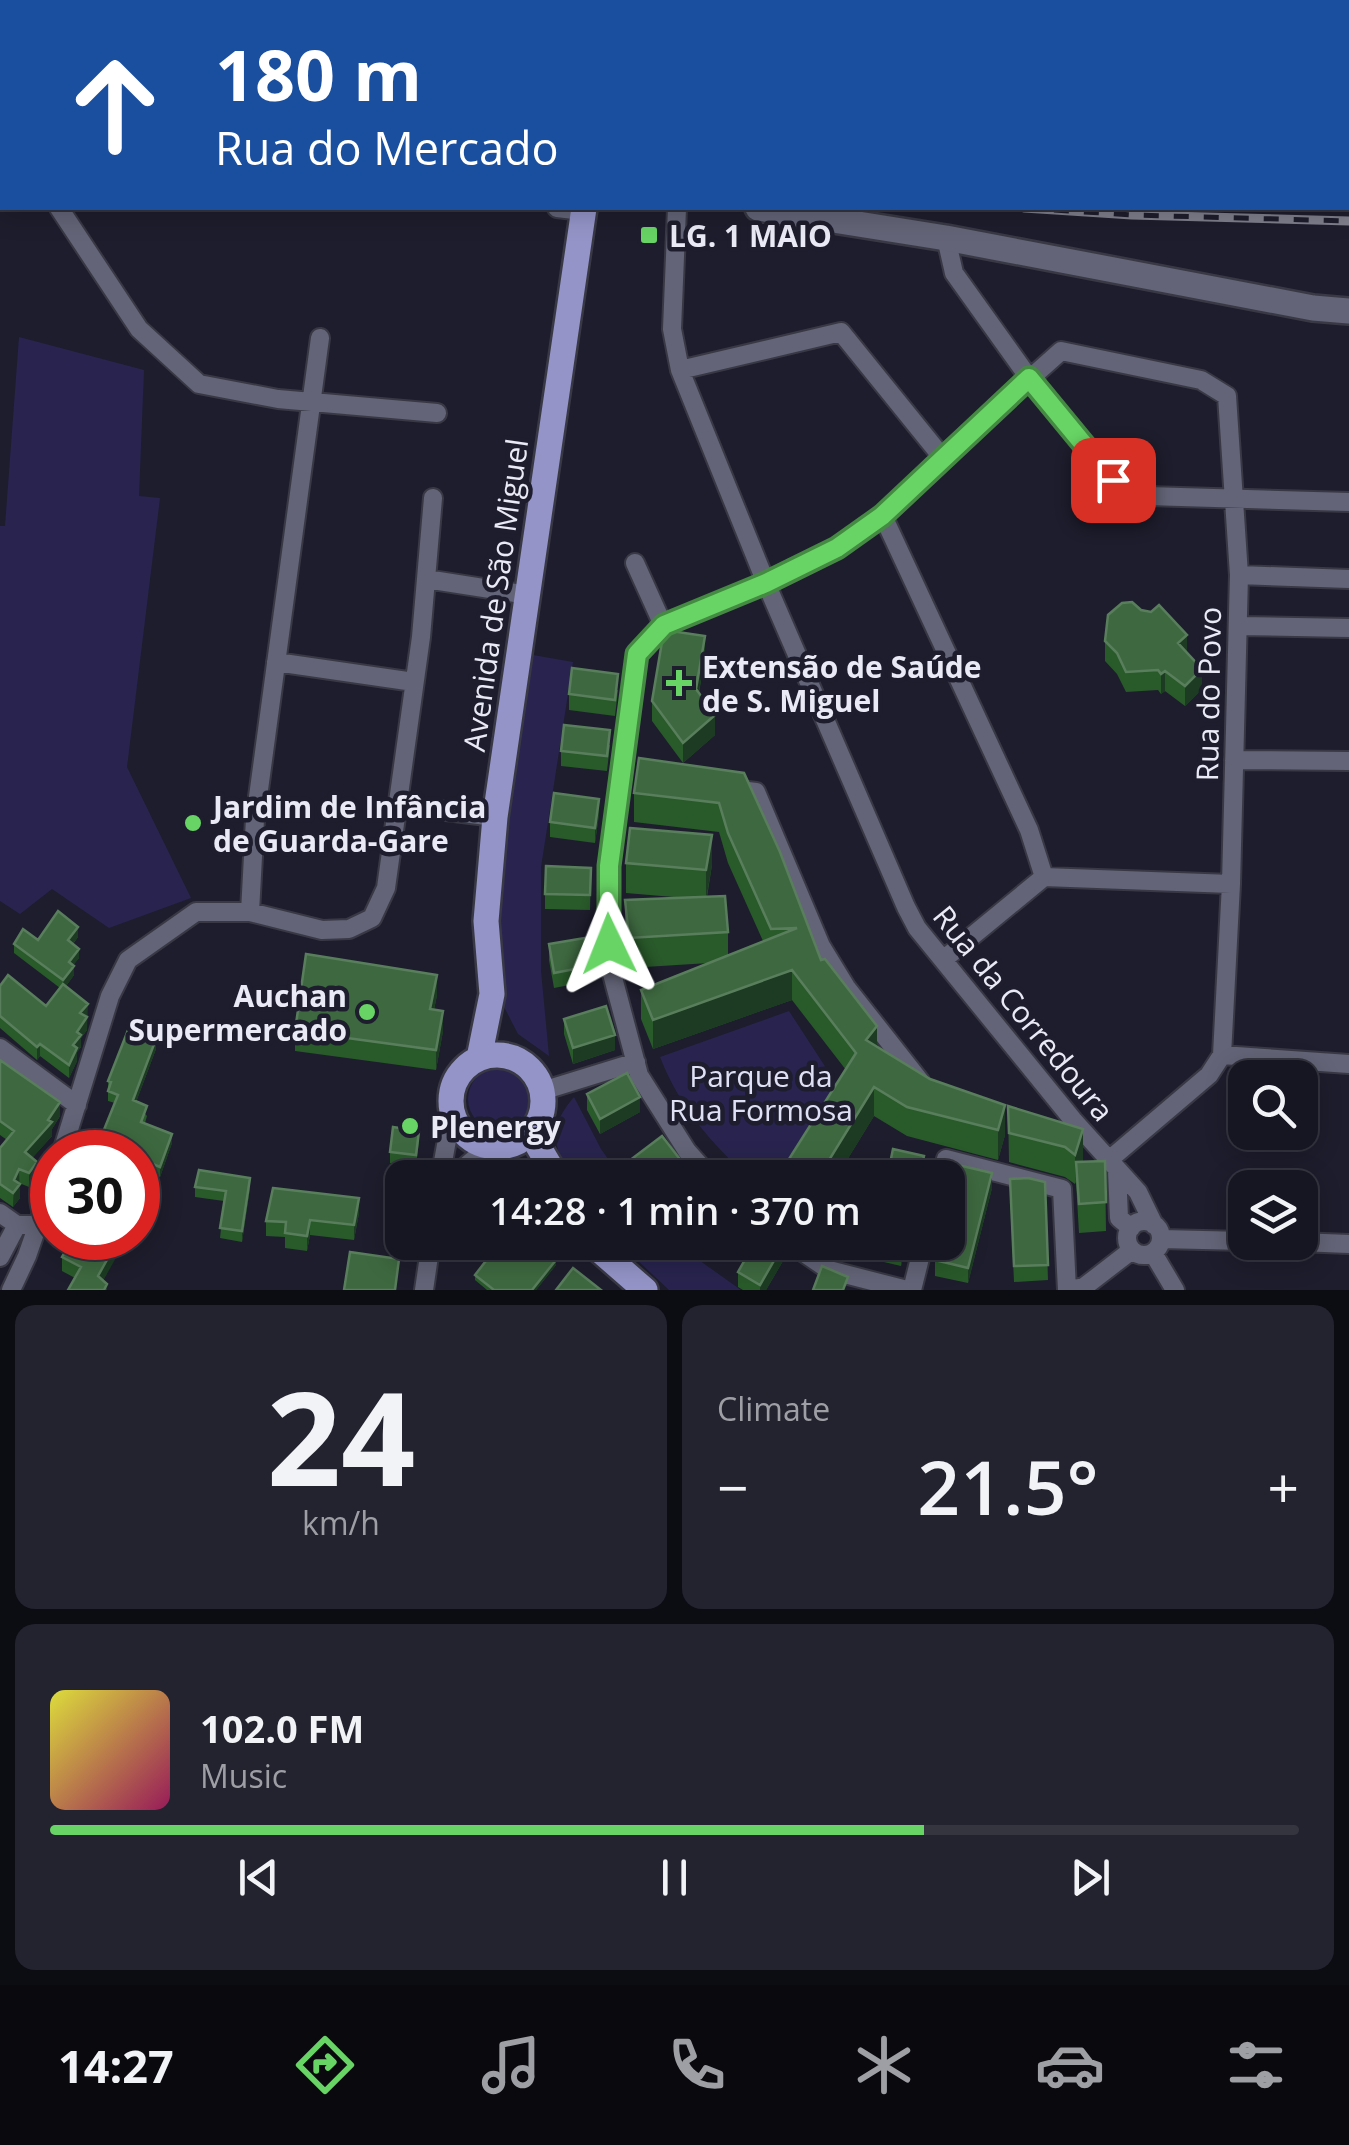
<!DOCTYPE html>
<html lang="en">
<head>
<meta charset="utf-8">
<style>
	body { margin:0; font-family:"Open Sans",sans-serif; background:#23232f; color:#f1f3f6; height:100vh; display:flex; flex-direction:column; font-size:38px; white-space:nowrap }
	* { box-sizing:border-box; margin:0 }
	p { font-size:32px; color:#9e9fa5 }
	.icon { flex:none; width:55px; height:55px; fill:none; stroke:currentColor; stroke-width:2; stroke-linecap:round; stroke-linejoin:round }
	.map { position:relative; height:1290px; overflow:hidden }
	.sheet { display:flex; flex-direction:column; gap:15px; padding:15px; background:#0c0c13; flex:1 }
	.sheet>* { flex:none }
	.top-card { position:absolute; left:0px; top:0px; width:1350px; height:210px; box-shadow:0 5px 25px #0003,0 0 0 2px #353540; background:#1a4fa0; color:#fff; overflow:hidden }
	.buttons { position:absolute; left:1228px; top:1060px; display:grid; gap:20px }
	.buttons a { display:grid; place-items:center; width:90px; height:90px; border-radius:20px; background:#161622; box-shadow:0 5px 25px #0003,0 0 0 2px #353540; font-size:50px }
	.speed { position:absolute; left:30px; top:1130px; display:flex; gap:20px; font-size:50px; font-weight:700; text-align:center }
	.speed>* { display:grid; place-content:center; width:130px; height:130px; border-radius:50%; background:#161622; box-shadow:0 5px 25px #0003,0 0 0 2px #353540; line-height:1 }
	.speed .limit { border:15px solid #d22; background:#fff; color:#111 }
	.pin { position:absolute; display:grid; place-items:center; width:85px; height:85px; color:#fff; margin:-42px; border-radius:20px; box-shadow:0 5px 15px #0006 }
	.me { position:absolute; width:110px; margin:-55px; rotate:358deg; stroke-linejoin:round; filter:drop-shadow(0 0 8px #0008) }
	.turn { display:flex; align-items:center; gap:35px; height:210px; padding:0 50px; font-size:45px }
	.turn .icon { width:130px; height:130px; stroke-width:2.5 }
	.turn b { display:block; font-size:70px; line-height:85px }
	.big { font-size:75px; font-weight:600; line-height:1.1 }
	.sheet .card { flex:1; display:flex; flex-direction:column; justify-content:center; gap:15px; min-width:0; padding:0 35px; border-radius:20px; background:#23232f }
	.sheet .dial { align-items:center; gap:0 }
	.dial b { font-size:130px; line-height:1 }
	.song { display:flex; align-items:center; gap:30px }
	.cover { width:120px; height:120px; border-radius:15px; background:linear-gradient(135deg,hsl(60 70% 55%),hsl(330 70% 35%)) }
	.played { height:10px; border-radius:5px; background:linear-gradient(90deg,#68d465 70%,#353540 70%) }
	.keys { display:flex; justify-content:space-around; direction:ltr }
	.heat { display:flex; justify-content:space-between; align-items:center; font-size:55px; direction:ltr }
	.sheet .tiles { flex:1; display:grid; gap:15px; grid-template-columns:1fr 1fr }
	.card:last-child { grid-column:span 2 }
	.trip { position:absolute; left:385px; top:1160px; width:580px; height:100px; border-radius:20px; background:#161622; box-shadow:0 5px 25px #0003,0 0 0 2px #353540; font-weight:600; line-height:100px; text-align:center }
	.tabs { display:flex; height:160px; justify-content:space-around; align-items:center; background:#09090e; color:#9e9fa5 }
	.tabs .icon { width:70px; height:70px }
	.tabs .on { color:#68d465 }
	.tabs b { font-size:45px; color:#f1f3f6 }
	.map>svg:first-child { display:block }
	.green { fill:#28244f }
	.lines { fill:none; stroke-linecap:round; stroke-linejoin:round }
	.minor-casing { stroke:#393946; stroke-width:22 }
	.secondary-casing { stroke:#393946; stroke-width:30 }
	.primary-casing { stroke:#393946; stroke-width:30 }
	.minor { stroke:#636477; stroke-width:18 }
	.secondary { stroke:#636477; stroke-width:25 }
	.primary { stroke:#9494c8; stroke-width:25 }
	.rail-casing { stroke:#7f7f8d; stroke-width:9 }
	.rail { stroke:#1d1d2d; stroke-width:5; stroke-dasharray:15; stroke-linecap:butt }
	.wall { fill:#295a2a }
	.shaded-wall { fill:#1c3b22 }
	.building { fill:#3e6940; stroke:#597e5c; stroke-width:2.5 }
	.route-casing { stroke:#448a42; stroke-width:25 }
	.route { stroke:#68d465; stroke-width:18 }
	.poi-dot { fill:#68d465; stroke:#1d1d2d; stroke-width:4 }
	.labels { text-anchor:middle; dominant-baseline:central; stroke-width:9; stroke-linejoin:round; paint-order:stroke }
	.poi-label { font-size:30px; font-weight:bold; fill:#e9eaf5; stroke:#1d1d2d; text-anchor:start }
	.street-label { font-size:30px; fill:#e9eaf5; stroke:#1d1d2d }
	.park-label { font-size:30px; fill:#dfe0f3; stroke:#1d1d2d }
</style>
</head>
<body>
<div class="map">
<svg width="1349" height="1290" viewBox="0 0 1349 1290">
	<rect width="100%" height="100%" fill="#1d1d2d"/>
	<path class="green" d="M 19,337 L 144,370 L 139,496 L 160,498 L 127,767 L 191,898 L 109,928 L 52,889 L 20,914 L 0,901 L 0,526 L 5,526 Z
		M 533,655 L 573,662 L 541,867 L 541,971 L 549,1056 L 518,1034 L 502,1003 L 492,918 L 515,750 Z
		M 789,1011 L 843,1094 L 791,1177 L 749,1177 C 711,1144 678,1104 660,1057 Z
		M468 1099a31 31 0 1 1 62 0a31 31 0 1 1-62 0Z
		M 574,1097 L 601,1149 L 621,1177 L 572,1177 C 552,1143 547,1129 574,1097 Z
		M 619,1243 L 675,1243 L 741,1290 L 669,1290 Z"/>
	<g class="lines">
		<defs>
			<path id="minor" d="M 706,0 L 707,2
				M 832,2 L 836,0
				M 0,101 L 2,101
				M 59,208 L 139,329 L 199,384 L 278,399 L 437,413
				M 557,208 L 583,211
				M 677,208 L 672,329 L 680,370 L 766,583 L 906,907 L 917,928 L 1073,1120 L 1138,1192 L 1154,1225
				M 946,238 L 954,273 L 1029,378 L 1113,480 L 1148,496 L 1349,502
				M 680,370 L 841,332 L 942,457
				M 883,516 L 1029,830 L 1044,877
				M 635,563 L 663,625
				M 1239,575 L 1349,579
				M 426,579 L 528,595
				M 1238,626 L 1349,628
				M 276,662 L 414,682
				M 1234,760 L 1349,761
				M 731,789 L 756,792 L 821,946 L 846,987 L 920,1081
				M 398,805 L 495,817
				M 250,912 L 255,819 L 320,338
				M 943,960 L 1044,877 L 1231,884
				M 0,1048 L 77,1105
				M 1222,1055 L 1349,1064
				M 542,1091 L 636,1062
				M 62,1152 L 110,996 L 128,960 L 196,912 L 250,912 L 322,930 L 349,929 L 372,918 L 386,888 L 421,637 L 433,498
				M 1117,1170 L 1119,1218 L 1131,1228
				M 440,1178 L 447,1140 L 457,1126
				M 452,1178 L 488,1147
				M 711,1178 L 687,1151 L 639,1075 L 611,970 L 607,917 L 609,865 L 637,654 L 663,625 L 766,583 L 837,548 L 883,516 L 942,457 L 1061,351 L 1201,380 L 1227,396 L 1239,575 L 1231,884 L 1222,1055 L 1209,1075 L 1109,1160
				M 941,1178 L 946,1159 L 1062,1189 L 1067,1290
				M 0,1213 L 17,1225 L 38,1225
				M1127 1238a17 17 0 1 1 34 0a17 17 0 1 1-34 0Z
				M 1161,1239 L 1245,1241
				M 788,1242 L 829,1270 L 907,1290
				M 1299,1242 L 1349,1244
				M 1153,1253 L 1175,1290
				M 0,1257 L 17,1225
				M 11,1290 L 27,1256 L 52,1184
				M 424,1290 L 431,1242
				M 912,1290 L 924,1242
				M 1068,1290 L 1084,1287 L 1132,1250"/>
			<path id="secondary" d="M 758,208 L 946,238 L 1313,308 L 1349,311"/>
			<path id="primary" d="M 614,2 L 615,0
				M451 1101a46 46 0 1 1 92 0a46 46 0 1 1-92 0Z
				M 479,1058 L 492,994 L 486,921 L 495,817 L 584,208
				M 534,1129 L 538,1146 L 557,1178
				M 590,1242 L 645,1290"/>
		</defs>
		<use href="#minor" class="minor-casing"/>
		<use href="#secondary" class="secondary-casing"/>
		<use href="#primary" class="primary-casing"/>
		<use href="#minor" class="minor"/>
		<use href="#secondary" class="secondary"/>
		<use href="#primary" class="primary"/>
		<defs>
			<path id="rail" d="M 269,0 L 274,2
				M 1024,208 L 1132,215 L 1349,221"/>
		</defs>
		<use href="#rail" class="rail-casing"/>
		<use href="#rail" class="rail"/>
	</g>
	<path class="wall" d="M 1105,641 L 1187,653 L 1202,689 L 1185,706 L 1165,691 L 1161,694 L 1158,690 L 1126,692 L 1117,674 L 1105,661 Z
		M 705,656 L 699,693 L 715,735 L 683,763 L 652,721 L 652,701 Z
		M 618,690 L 615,716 L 569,710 L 569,694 Z
		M 610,745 L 607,771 L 561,766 L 561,751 Z
		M 744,773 L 821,960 L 877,1047 L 1005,1135 L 998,1160 L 907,1136 L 874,1116 L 836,1178 L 777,1178 L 846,1070 L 792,1000 L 653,1049 L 641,1019 L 641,990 L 709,963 L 629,968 L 625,930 L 625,900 L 685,898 L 626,893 L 626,863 L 712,865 L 707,897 L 728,932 L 728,955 L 763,941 L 728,863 L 719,832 L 634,822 L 634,793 Z
		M 599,814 L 595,843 L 550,837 L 550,822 Z
		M 591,868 L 590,910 L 545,909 L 545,894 Z
		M 78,937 L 73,944 L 79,958 L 73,965 L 74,975 L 66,986 L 88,1016 L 87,1018 L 87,1030 L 81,1038 L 81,1047 L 77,1052 L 77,1061 L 69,1078 L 40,1056 L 37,1060 L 0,1028 L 0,986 L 46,1006 L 60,988 L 14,953 L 14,944 L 38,940 Z
		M 549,944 L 596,965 L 596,980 L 554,988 L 549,960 Z
		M 437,995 L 434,1010 L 443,1031 L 436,1070 L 295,1051 L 295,1031 Z
		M 564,1019 L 615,1050 L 573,1064 L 564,1034 Z
		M 146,1035 L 156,1049 L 136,1102 L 147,1116 L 145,1123 L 172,1143 L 160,1177 L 138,1168 L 138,1152 L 115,1103 L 108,1101 L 108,1081 Z
		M 0,1060 L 60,1116 L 52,1129 L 52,1136 L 32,1158 L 37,1176 L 29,1187 L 19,1183 L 20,1198 L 13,1207 L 0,1198 L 0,1148 L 7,1140 L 0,1135 Z
		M 587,1094 L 640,1112 L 600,1134 L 587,1110 Z
		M 1008,1106 L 1083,1159 L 1082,1162 L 1105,1161 L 1106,1231 L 1079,1233 L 1076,1182 L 1075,1184 L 1065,1177 L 1009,1162 Z
		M 419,1141 L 416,1166 L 390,1163 L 390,1152 Z
		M 625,1164 L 679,1173 L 672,1178 L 625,1178 Z
		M 1045,1182 L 1048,1280 L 1014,1282 L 1010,1194 Z
		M 195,1187 L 250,1188 L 242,1242 L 220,1238 L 224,1201 L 195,1197 Z
		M 992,1188 L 968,1283 L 935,1276 L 935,1260 Z
		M 359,1213 L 354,1240 L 310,1235 L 307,1251 L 285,1248 L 285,1237 L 266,1236 L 266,1221 Z
		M 73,1238 L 103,1281 L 107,1290 L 75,1278 L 62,1271 L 62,1257 Z
		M 491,1242 L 534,1242 L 556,1265 L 536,1290 L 487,1290 L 475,1280 L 475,1275 L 497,1247 Z
		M 682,1242 L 707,1242 L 697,1255 Z
		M 871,1242 L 907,1242 L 901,1266 L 871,1259 Z
		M 783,1261 L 766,1290 L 743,1290 L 738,1287 L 738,1272 Z"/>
	<path class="shaded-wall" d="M 1187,635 L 1187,655 L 1178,643 Z
		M 705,636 L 705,656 L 696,709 L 696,689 Z
		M 1202,669 L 1202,689 L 1185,706 L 1185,686 Z
		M 1165,671 L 1165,691 L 1161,694 L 1161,674 Z
		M 715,715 L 715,735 L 683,763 L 683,743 Z
		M 599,799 L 599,814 L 595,843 L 595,828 Z
		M 712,835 L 712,865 L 706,900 L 706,870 Z
		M 78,927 L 78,937 L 68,950 L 68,940 Z
		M 79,949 L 79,958 L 69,971 L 69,962 Z
		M 74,966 L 74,975 L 63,990 L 63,980 Z
		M 792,970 L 792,1000 L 653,1049 L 653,1020 Z
		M 437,975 L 437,995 L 430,1029 L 430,1009 Z
		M 88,1004 L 87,1030 L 81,1038 L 81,1047 L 77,1052 L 77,1061 L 69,1078 L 69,1065 L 80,1013 Z
		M 443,1011 L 443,1031 L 436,1070 L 436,1050 Z
		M 877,1026 L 877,1055 L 866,1040 Z
		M 615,1035 L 615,1050 L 573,1064 L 573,1048 Z
		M 156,1039 L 156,1049 L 133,1110 L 133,1100 Z
		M 40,1044 L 40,1056 L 37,1060 L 37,1047 Z
		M 874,1087 L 874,1116 L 836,1178 L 818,1178 Z
		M 640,1097 L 640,1112 L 600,1134 L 600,1119 Z
		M 60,1102 L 60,1116 L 52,1129 L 52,1136 L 25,1166 L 25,1152 Z
		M 1005,1105 L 1005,1135 L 998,1160 L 998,1130 Z
		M 1083,1129 L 1083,1159 L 1077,1178 L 1076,1162 L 1075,1184 L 1075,1155 Z
		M 172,1134 L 172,1143 L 160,1177 L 160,1167 Z
		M 924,1156 L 922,1178 L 919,1178 Z
		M 679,1158 L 679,1173 L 672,1178 L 652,1178 Z
		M 37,1162 L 37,1176 L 29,1187 L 29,1173 Z
		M 19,1169 L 20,1198 L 13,1207 L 14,1180 Z
		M 992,1173 L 992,1188 L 968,1283 L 968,1268 Z
		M 250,1178 L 250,1188 L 242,1242 L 242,1231 Z
		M 359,1198 L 359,1213 L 354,1240 L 354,1225 Z
		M 310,1220 L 310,1235 L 307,1251 L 307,1236 Z
		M 119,1238 L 127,1238 L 98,1290 L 98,1276 Z
		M 697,1242 L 707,1242 L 697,1255 Z
		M 903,1242 L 907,1242 L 901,1266 L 901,1251 Z
		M 783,1245 L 783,1261 L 766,1290 L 760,1290 L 760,1285 Z
		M 556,1260 L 556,1265 L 536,1290 L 532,1290 Z"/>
	<path class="building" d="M 978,0 L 1012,0 L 1013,2 L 978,2 Z
		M 1036,0 L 1159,0 L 1159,2 L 1036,2 Z
		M 1132,602 L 1141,610 L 1151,612 L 1159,605 L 1187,635 L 1178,643 L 1202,669 L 1185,686 L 1165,671 L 1161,674 L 1158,670 L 1126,672 L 1117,653 L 1105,641 L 1108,615 L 1122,603 Z
		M 664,630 L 705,636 L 696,689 L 715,715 L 683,743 L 652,701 Z
		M 572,668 L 618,674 L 615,700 L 569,694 Z
		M 564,725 L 610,730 L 607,756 L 561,751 Z
		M 639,758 L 744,773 L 780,852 L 821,960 L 825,959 L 877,1026 L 866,1040 L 930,1079 L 1005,1105 L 998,1130 L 907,1107 L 874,1087 L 818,1178 L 777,1178 L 856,1053 L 792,970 L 653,1020 L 641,990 L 797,928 L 771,929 L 728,833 L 719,803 L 634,793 Z
		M 554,793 L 599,799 L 595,828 L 550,822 Z
		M 630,828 L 712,835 L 706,870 L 626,863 Z
		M 546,866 L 591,868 L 590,895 L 545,894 Z
		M 725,896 L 728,932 L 629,938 L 625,900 Z
		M 58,911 L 78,927 L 68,940 L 79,949 L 69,962 L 74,966 L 63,980 L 14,944 L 23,929 L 38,940 Z
		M 591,937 L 596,965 L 554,973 L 549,944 Z
		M 306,954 L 437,975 L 430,1009 L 443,1011 L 436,1050 L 295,1031 Z
		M 8,975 L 46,1006 L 63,984 L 88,1004 L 80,1013 L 87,1017 L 77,1032 L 81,1035 L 73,1045 L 77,1048 L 69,1065 L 40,1044 L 37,1047 L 0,1016 L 0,986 Z
		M 606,1006 L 615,1035 L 573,1048 L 564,1019 Z
		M 132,1020 L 146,1026 L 143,1034 L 156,1039 L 133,1100 L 147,1106 L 141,1122 L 172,1134 L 160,1167 L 138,1158 L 138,1152 L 95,1152 L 118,1095 L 108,1091 L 111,1082 L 108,1081 Z
		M 0,1060 L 60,1102 L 48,1120 L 52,1122 L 25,1152 L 37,1162 L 29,1173 L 19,1169 L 14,1180 L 20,1184 L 13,1193 L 0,1184 L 0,1148 L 14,1131 L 0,1121 Z
		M 627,1073 L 640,1097 L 600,1119 L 587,1094 Z
		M 1008,1106 L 1083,1129 L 1075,1155 L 1065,1147 L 1009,1133 Z
		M 393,1127 L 419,1131 L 416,1155 L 390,1152 Z
		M 662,1136 L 679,1158 L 652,1178 L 635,1178 L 625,1164 Z
		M 893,1149 L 924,1156 L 919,1178 L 887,1178 Z
		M 1105,1161 L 1106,1202 L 1079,1204 L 1076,1162 Z
		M 958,1165 L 992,1173 L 968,1268 L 935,1260 L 940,1242 L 948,1242 L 948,1210 Z
		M 199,1170 L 250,1178 L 242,1231 L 220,1228 L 226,1191 L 195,1187 Z
		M 1028,1178 L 1045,1182 L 1048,1265 L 1014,1266 L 1010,1179 Z
		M 273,1188 L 359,1198 L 354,1225 L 310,1220 L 307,1236 L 285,1233 L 286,1222 L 266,1221 Z
		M 73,1238 L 119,1238 L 98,1276 L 107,1284 L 104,1290 L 68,1290 L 81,1267 L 62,1257 Z
		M 497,1242 L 534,1242 L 556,1260 L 532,1290 L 494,1290 L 475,1275 L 499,1244 Z
		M 755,1242 L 778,1242 L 783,1245 L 760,1285 L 738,1272 Z
		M 871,1242 L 903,1242 L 901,1251 L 871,1244 Z
		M 350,1252 L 399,1259 L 395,1290 L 344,1290 Z
		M 822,1266 L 848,1277 L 843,1290 L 813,1290 Z
		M 573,1268 L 601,1290 L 556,1290 Z"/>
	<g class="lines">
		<defs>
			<path id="route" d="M 609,944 L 609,866 L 637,654 L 664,625 L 766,583 L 837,548 L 882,516 L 1029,378 L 1113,480"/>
		</defs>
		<use href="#route" class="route-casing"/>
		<use href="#route" class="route"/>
	</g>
	<g class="poi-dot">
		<rect x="639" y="225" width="20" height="20" rx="5"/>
		<path d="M674 668h10v10h10v10h-10v10h-10v-10h-10v-10h10z"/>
		<circle cx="193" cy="823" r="10"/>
		<circle cx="367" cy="1012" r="10"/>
		<circle cx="410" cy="1126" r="10"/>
	</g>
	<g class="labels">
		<g class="poi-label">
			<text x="669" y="235">LG. 1 MAIO</text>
			<text x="702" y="666">Extensão de Saúde<tspan x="702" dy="34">de S. Miguel</tspan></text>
			<text x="213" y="806">Jardim de Infância<tspan x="213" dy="34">de Guarda-Gare</tspan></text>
			<text x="347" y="995" text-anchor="end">Auchan<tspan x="347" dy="34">Supermercado</tspan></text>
			<text x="430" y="1126">Plenergy</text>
		</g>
		<g class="street-label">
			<text transform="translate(495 595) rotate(-82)">Avenida de São Miguel</text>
			<text transform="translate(1208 694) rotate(-89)">Rua do Povo</text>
			<text transform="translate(1024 1013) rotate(51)">Rua da Corredoura</text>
		</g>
		<g class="park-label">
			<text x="761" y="1075">Parque da<tspan x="761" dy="34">Rua Formosa</tspan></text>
		</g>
	</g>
</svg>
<div class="buttons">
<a><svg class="icon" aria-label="search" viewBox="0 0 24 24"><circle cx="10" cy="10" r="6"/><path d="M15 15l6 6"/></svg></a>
<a><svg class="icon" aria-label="layers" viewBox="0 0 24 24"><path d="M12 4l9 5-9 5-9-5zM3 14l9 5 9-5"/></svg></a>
</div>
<div class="speed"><div class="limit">30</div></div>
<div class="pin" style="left:1113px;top:480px;background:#d93025"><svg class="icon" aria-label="arrive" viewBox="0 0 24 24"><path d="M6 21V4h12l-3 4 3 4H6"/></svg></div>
<svg class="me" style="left:609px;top:944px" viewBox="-20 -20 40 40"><path d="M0-17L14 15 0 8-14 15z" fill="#68d465" stroke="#fff" stroke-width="4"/></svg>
<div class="trip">14:28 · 1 min · 370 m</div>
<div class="top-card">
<div class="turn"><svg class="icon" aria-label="ahead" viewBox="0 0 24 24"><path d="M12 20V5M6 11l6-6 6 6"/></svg><div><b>180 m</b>Rua do Mercado</div></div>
</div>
</div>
<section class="sheet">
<div class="tiles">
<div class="card dial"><b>24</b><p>km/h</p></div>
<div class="card"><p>Climate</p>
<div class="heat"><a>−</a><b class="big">21.5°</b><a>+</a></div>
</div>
<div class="card">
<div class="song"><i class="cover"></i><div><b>102.0 FM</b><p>Music</p></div></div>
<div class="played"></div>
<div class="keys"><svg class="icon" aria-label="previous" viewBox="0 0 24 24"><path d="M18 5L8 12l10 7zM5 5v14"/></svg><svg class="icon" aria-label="pause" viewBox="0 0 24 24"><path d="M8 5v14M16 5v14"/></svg><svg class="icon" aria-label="next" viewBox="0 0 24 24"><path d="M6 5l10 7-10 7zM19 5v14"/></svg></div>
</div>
</div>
</section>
<nav class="tabs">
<b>14:27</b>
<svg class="icon on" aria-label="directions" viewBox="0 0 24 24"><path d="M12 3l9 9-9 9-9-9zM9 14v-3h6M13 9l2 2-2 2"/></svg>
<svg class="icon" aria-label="music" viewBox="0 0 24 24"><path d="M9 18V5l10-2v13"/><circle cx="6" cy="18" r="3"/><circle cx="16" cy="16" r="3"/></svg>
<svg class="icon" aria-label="phone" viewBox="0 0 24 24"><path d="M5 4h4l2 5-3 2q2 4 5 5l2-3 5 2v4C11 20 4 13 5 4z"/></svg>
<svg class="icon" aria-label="climate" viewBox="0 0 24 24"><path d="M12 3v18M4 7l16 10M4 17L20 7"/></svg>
<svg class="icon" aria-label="car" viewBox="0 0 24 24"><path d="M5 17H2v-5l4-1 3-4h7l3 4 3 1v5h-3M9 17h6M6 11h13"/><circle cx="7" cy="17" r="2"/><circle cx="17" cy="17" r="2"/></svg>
<svg class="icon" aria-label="filters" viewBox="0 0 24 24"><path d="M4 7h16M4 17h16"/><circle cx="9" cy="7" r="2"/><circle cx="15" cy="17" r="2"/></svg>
</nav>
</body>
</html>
